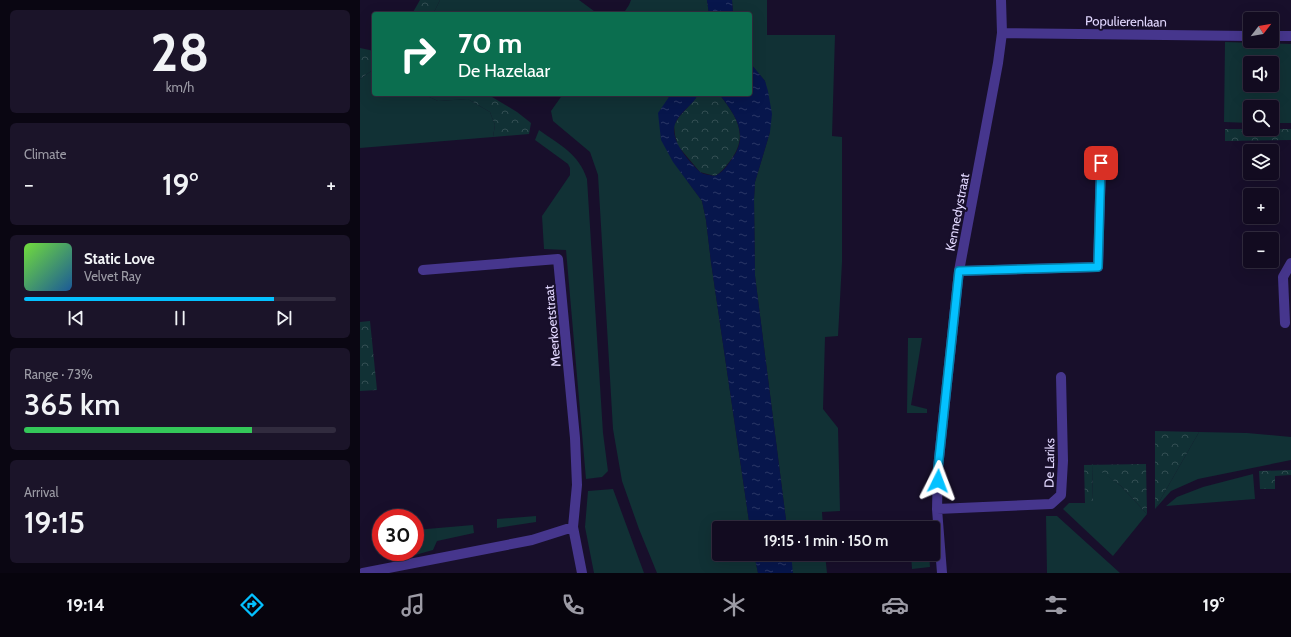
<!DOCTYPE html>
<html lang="en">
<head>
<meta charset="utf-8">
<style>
	body { margin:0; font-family:Cabin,sans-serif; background:#1b1429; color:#f1f3f6; height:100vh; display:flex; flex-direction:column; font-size:15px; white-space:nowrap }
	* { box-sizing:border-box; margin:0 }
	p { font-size:13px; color:#9c9ba5 }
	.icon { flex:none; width:22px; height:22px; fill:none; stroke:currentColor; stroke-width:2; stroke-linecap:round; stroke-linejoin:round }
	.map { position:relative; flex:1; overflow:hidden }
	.details { display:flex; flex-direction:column; gap:10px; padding:10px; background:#0a0612; width:360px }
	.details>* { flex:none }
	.hud { position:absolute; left:12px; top:12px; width:380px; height:84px; border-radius:4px; box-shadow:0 4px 16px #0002,0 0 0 1px #312b3e; background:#0b6e4f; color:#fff; overflow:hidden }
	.needle { width:26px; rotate:59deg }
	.buttons { position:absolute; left:883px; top:12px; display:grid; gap:8px }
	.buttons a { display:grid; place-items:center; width:36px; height:36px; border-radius:4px; background:#120b20; box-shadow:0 4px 16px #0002,0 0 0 1px #312b3e; font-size:20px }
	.speed { position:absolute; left:12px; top:509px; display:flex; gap:8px; font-size:20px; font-weight:700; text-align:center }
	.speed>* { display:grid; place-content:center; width:52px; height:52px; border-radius:50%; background:#120b20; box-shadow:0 4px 16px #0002,0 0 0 1px #312b3e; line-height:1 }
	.speed .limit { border:6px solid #d22; background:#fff; color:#111 }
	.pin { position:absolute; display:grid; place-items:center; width:34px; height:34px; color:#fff; margin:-17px; border-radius:8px; box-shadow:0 2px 6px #0006 }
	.me { position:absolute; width:44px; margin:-22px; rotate:3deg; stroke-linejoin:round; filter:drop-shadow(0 0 3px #0008) }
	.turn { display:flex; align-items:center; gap:14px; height:84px; padding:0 20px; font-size:18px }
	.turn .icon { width:52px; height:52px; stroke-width:2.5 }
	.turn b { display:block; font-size:28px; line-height:34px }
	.big { font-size:30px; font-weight:600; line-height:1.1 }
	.details .card { flex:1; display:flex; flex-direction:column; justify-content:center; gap:6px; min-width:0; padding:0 14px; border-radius:6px; background:#1b1429 }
	.details .dial { align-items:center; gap:0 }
	.dial b { font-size:52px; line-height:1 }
	.song { display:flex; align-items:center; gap:12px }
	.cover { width:48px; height:48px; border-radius:6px; background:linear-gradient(135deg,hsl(100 70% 55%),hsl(210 70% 35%)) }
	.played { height:4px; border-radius:2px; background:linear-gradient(90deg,#04c1ff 80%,#312b3e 80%) }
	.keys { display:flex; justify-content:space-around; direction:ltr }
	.heat { display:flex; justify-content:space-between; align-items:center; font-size:22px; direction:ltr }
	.charge { height:6px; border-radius:3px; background:linear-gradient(90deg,#34c759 73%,#312b3e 0) }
	.trip { position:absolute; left:352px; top:521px; width:228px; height:40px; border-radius:4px; background:#120b20; box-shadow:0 4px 16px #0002,0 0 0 1px #312b3e; font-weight:600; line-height:40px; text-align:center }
	.tab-bar { display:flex; height:64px; justify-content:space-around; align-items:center; background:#07040d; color:#9c9ba5 }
	.tab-bar .icon { width:28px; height:28px }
	.tab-bar .active { color:#04c1ff }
	.tab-bar b { font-size:18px; color:#f1f3f6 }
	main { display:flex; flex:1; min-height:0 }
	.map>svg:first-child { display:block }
	.green { fill:#113135; fill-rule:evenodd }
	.forest { fill:url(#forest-crowns) }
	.water { fill:url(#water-ripples) }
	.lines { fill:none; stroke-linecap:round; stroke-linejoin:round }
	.minor { stroke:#46368d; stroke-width:10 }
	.route-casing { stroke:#037da6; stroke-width:10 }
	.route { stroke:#04c1ff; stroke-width:7 }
	.labels { text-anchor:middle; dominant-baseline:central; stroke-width:4; stroke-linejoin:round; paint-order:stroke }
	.street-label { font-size:13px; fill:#e2d8ff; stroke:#180f2b }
</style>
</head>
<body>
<main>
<section class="details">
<div class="card dial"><b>28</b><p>km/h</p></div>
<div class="card"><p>Climate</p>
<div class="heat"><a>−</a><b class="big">19°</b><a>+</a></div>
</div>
<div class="card">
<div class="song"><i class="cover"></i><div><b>Static Love</b><p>Velvet Ray</p></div></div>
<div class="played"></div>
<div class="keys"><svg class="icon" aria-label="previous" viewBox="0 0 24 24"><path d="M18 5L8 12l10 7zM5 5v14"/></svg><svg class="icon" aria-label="pause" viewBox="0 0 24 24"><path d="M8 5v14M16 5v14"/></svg><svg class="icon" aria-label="next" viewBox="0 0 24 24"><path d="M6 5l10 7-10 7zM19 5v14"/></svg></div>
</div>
<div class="card"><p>Range · 73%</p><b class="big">365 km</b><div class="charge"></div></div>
<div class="card"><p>Arrival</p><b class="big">19:15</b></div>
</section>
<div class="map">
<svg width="931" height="573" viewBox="0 0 931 573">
	<defs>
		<pattern id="forest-crowns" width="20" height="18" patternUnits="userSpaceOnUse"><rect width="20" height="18" fill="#113135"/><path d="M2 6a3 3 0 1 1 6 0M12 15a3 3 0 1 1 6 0" fill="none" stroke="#334e53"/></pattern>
		<pattern id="water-ripples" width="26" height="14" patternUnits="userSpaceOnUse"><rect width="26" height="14" fill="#07164c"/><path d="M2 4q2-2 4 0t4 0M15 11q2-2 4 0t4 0" fill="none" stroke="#2b3767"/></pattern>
	</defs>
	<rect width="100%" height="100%" fill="#180f2b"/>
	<path class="green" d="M 80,0 L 219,0 L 238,14 L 73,14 Z
		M 271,0 L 347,0 L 349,14 L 263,14 L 269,5 Z
		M 372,0 L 407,0 L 407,35 L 475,35 L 472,136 L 482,137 L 482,262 L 478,336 L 465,337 L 463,409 L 478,428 L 480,511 L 462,512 L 463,528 L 427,528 L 395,276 L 394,199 L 395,182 L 410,132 L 405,81 L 390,63 L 390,14 L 373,14 Z
		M 865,42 L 931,44 L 931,123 L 912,123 L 912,107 L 890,107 L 890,123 L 864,122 ZM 890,63 L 912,63 L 912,85 L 890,85 Z
		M 14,69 L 14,94 L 63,94 L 78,101 L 108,99 L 130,112 L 135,125 L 133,137 L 0,148 L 0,79 Z
		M 203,94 L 311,94 L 305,104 L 328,182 L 342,201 L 346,220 L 351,262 L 390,528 L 359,528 L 359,554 L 394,554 L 398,573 L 297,573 L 279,529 L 262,481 L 253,429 L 238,175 L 230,152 L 193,121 L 191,111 Z
		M 179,130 C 200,145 219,154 227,179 L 243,433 L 248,471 L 242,477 L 226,479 L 206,250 L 184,249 L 182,216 L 210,175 L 210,168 L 208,164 L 175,140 Z
		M 548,338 L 562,338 L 551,405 L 567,409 L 567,413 L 547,413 Z
		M 839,432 L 887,433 L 931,437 L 931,460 L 838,479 L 811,491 L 795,509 Z
		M 732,464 L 761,486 L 787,514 L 753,556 L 703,509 L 709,503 L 733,503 Z
		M 893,474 L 895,499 L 806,506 L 817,497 L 843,487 Z
		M 253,489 L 284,573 L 234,573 L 225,527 L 228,491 Z
		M 176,516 L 176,522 L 137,528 L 137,519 Z
		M 686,516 L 697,516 L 760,573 L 687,573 Z
		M 113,525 L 114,533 L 77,541 L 73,550 L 48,557 L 48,552 L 55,552 L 55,530 Z
		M 430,554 L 465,554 L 467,573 L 432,573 Z
		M 551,554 L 569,554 L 570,567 L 552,569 Z"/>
	<path class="forest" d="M 60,0 L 80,0 L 73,14 L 52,14 Z
		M 0,48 L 14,51 L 14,69 L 0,79 Z
		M 63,94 L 127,94 L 157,112 L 171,123 L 169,134 L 133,137 L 135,125 L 130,112 L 108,99 L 78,101 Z
		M 337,94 L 359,94 C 376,116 390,135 370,161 C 365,167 362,172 355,176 L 340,172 L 318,146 L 315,135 L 314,125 L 319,117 L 336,98 Z
		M 865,129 L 931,129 L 931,140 L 865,141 Z
		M 10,321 L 17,390 L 0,391 L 0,322 Z
		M 795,431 L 839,432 L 795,509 Z
		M 786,464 L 787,514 L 761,486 L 732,465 L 733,503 L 725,503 L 724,465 Z
		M 931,470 L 931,475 L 915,476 L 915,489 L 900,489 L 899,471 Z"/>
	<path class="water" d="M 347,0 L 372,0 L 373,14 L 349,14 Z
		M 390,63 L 405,81 L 408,91 L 412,114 L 410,132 L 395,182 L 394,199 L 395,276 L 427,528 L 390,528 L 351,262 L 346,220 L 342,201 L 313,162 L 301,140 L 298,113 L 311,94 L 337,94 L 336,98 C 330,107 319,113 315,124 C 309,139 329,162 340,172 C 344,175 350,175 355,176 C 363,172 367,166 372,159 C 390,135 375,114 359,94 L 390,94 Z
		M 394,554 L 431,554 L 433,573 L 398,573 Z"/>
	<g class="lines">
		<path class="minor" d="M 642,33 L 890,36
			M 912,36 L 931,36
			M 599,271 L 738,267 L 741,163
			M 925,323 L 923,277 L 931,263
			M 577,509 L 691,504 L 701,495 L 703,461 L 701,377
			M 213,527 L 222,573
			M 3,573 L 172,540 L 213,527 L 217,485 L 215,438 L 198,259 L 63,270
			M 582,573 L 577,509 L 578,468 L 599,271 L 638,63 L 642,33 L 641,0"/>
	</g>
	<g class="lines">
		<defs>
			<path id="route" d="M 578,481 L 578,468 L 599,271 L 738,267 L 741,163"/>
		</defs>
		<use href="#route" class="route-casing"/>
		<use href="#route" class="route"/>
	</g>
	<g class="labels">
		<g class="street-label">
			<text transform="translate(766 21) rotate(1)">Populierenlaan</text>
			<text transform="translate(597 212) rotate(-79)">Kennedystraat</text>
			<text transform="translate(192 326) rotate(-95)">Meerkoetstraat</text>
			<text transform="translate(689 463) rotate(-89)">De Lariks</text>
		</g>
	</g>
</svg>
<div class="buttons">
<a><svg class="needle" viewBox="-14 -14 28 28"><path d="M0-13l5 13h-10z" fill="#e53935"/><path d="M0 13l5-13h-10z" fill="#9c9ba5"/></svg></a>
<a><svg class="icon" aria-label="sound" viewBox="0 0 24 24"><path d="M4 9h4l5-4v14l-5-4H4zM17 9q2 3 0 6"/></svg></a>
<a><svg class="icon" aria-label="search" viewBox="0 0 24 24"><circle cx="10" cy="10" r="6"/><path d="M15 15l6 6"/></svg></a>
<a><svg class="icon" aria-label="layers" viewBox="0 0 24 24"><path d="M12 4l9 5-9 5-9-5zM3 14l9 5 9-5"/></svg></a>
<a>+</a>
<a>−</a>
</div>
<div class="speed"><div class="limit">30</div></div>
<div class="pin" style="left:741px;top:163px;background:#d93025"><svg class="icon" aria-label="arrive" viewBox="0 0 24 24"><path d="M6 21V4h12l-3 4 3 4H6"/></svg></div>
<svg class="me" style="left:578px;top:481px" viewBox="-20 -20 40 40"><path d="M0-17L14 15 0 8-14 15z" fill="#04c1ff" stroke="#fff" stroke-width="4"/></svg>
<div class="trip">19:15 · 1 min · 150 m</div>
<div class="hud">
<div class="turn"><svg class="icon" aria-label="right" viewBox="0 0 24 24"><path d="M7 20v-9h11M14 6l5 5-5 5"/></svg><div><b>70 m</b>De Hazelaar</div></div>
</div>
</div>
</main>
<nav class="tab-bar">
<b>19:14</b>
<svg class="icon active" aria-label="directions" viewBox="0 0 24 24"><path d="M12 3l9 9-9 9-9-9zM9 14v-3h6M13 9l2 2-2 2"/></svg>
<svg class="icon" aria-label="music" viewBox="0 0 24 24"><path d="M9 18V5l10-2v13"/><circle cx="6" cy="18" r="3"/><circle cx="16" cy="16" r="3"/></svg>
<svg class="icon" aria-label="phone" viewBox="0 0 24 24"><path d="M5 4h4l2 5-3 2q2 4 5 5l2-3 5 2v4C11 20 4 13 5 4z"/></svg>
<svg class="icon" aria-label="climate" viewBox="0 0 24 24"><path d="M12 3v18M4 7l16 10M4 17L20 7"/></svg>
<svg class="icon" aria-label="car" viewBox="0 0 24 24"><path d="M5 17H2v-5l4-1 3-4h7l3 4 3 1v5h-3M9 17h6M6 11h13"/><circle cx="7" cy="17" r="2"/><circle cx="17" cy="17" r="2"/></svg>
<svg class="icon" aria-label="filters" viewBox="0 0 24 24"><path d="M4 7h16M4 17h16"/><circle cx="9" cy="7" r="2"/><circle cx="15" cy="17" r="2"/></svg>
<b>19°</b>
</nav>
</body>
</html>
